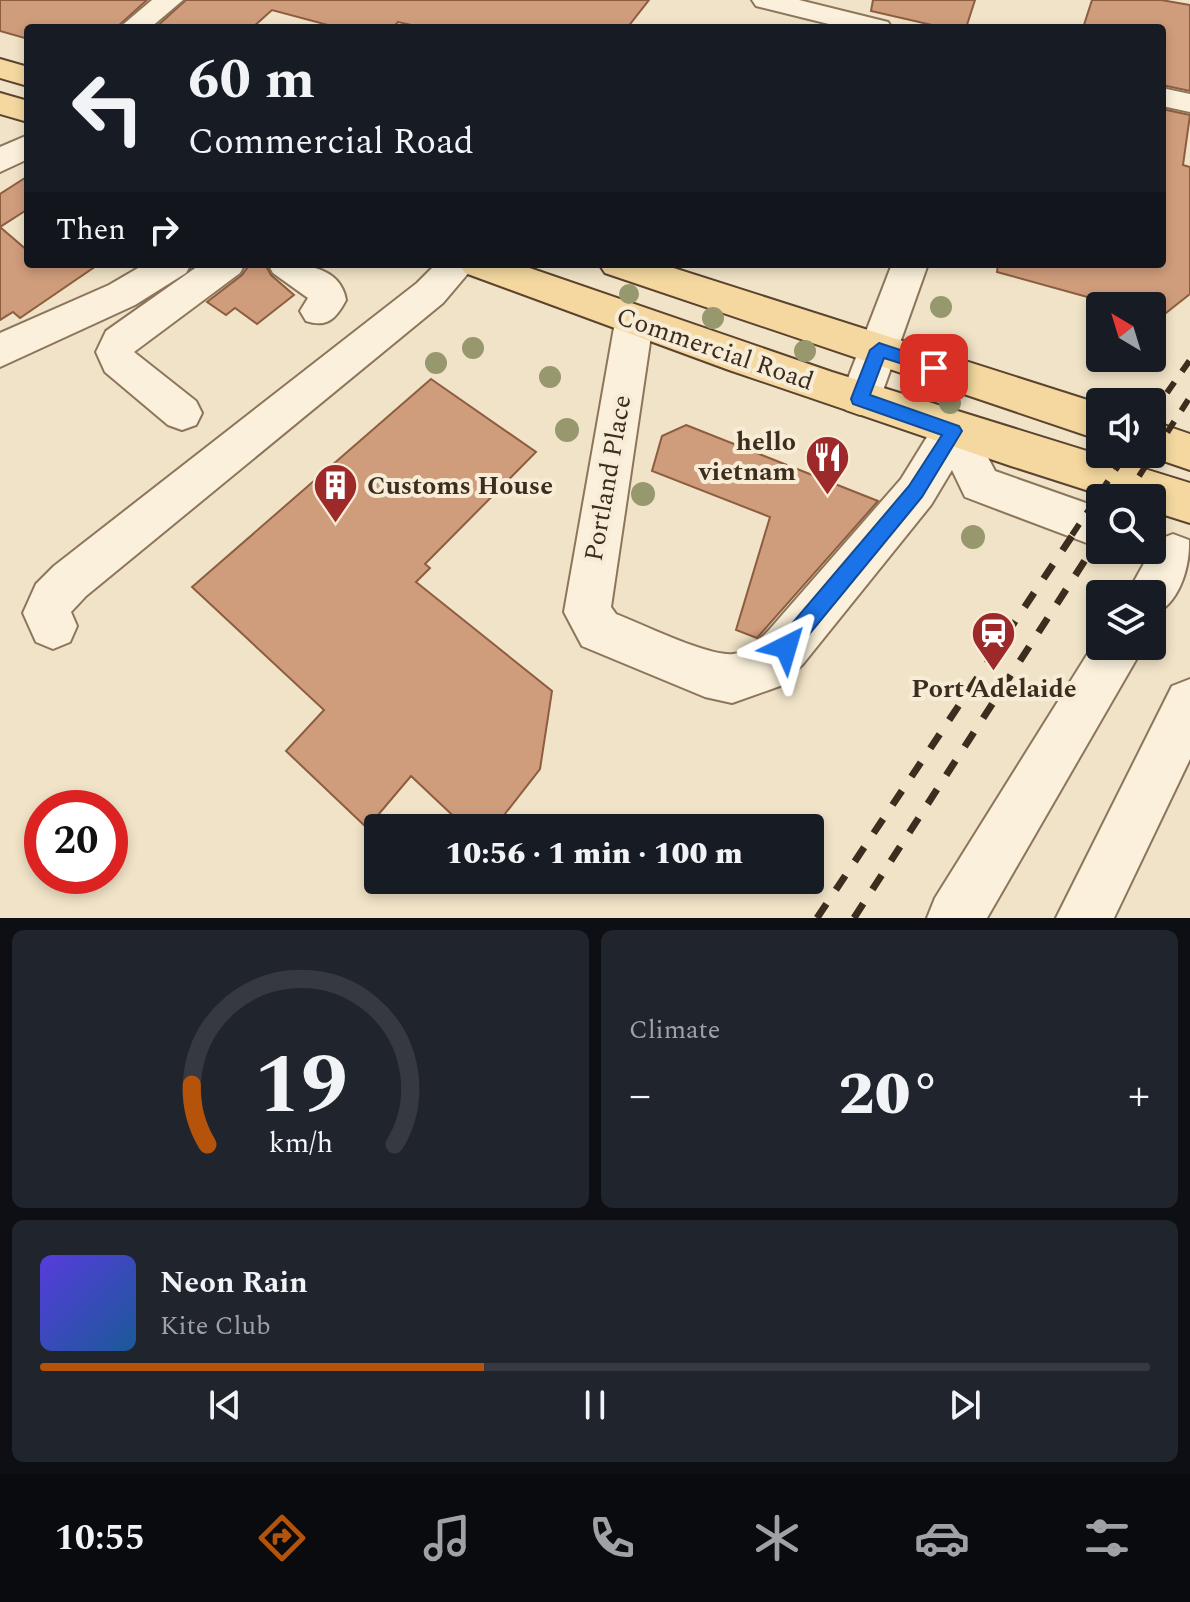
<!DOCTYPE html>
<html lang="en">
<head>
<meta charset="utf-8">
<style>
	body { margin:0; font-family:Spectral,serif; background:#20242c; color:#f1f3f6; height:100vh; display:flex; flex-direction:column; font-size:30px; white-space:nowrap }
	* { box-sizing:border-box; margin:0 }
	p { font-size:26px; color:#9ea1a6 }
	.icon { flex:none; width:44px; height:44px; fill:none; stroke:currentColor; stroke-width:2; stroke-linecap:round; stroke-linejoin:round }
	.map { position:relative; height:918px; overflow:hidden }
	.sheet { display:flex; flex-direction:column; gap:12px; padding:12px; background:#0d0f14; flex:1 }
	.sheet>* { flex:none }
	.banner { position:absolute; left:24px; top:24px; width:1142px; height:244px; border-radius:8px; box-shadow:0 4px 12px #0003; background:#171b24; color:#f1f3f6; overflow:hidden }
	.needle { width:52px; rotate:322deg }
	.buttons { position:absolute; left:1086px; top:292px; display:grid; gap:16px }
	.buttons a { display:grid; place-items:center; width:80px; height:80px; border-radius:8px; background:#171b24; box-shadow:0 4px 12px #0003; font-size:40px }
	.speed { position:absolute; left:24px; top:790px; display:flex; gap:16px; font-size:40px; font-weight:700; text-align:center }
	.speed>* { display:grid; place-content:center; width:104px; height:104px; border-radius:50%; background:#171b24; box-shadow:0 4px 12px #0003; line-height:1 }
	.speed .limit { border:12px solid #d22; background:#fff; color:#111 }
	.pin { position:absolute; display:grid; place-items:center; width:68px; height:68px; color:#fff; margin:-34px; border-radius:16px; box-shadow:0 4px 12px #0006 }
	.me { position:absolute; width:88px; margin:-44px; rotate:40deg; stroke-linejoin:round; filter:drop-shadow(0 0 6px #0008) }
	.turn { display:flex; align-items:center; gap:28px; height:168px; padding:0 32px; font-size:36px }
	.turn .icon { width:104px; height:104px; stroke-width:2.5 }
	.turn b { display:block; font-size:56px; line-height:68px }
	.then { display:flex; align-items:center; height:76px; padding:0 32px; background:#0003; gap:16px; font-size:30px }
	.big { font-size:60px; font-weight:800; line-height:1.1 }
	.sheet .widget { flex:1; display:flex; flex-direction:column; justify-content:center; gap:12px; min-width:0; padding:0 28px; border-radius:12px; background:#20242c }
	.sheet .dial { align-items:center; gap:0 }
	.dial svg { height:208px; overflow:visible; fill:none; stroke:#363941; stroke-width:7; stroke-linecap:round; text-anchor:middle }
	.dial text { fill:#f1f3f6; stroke:none }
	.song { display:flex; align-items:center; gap:24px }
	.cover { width:96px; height:96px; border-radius:12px; background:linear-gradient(135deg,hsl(250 70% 55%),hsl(210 70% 35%)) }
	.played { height:8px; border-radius:4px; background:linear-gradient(90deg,#b45309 40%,#363941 40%) }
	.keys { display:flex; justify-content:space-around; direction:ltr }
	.heat { display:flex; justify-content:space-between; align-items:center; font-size:44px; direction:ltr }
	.sheet .tiles { flex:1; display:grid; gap:12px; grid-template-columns:1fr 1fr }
	.widget:last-child { grid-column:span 2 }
	.trip { position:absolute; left:364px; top:814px; width:460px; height:80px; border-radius:8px; background:#171b24; box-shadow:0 4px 12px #0003; font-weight:800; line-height:80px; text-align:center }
	.tab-bar { display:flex; height:128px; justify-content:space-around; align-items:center; background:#090b0e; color:#9ea1a6 }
	.tab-bar .icon { width:56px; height:56px }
	.tab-bar .active { color:#b45309 }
	.tab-bar b { font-size:36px; color:#f1f3f6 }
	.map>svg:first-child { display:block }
	.building { fill:#d09d7c; stroke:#8d5d40; stroke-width:2 }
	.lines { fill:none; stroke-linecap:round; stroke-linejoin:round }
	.minor-casing { stroke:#8d755b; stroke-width:4 }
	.major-casing { stroke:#5b432f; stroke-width:4 }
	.minor { fill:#faf0db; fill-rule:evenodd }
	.major { fill:#f4d89f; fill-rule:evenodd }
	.rail-far1 { stroke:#3d2d1f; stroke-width:6; stroke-dasharray:13 13; stroke-linecap:butt }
	.rail { stroke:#3d2d1f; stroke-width:7; stroke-dasharray:17 17; stroke-linecap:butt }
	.tree { fill:#97986e }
	.route { fill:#1a73e8; stroke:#114b97; stroke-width:2 }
	.labels { text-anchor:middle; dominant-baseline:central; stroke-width:8; stroke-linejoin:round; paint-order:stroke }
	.street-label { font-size:26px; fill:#3d2d1f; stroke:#f7edd7 }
	.poi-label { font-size:26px; font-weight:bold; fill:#3d2d1f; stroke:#f7edd7; text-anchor:end }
</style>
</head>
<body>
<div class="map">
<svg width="1190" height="918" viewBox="0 0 1190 918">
	<rect width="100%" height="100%" fill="#f0e3c7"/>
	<path class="building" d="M 0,0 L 147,0 L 116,28 L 28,28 L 28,39 L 0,31 Z
		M 186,0 L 649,0 L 627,28 L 425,28 L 398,22 L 392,28 L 339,28 L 272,10 L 252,28 L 155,28 Z
		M 873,0 L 975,0 L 966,28 L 945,28 L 871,11 Z
		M 1092,0 L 1161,0 L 1190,5 L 1190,91 L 1162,85 L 1162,28 L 1083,28 Z
		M 1162,109 L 1190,115 L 1183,165 L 1190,167 L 1190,294 L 1152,324 L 1152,306 L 1089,306 L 1091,298 L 997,272 L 998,264 L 1162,264 Z
		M 28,176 L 28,209 L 0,227 L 0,194 Z
		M 0,227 L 28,251 L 28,264 L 99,264 L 20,318 L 13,312 L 0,320 Z
		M 250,264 L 265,264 L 271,275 L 294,295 L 257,324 L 235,308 L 226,315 L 207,302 L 242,275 Z
		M 431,379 L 536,452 L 425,564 L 430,568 L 416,582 L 552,691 L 540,769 L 494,828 L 466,828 L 411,776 L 367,828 L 286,751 L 324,710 L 192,587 Z
		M 686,425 L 878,501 L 757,638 L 736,630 L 770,517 L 652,471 L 662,436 Z"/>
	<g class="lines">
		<defs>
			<path id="minor" d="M 152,0 L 183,0 L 150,28 L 119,28 Z
				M 752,0 L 799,0 L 888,22 L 892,28 L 845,28 L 756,6 Z
				M 1162,88 L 1190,94 L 1190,112 L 1162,106 Z
				M 28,135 L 28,159 L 0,172 L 0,147 Z
				M 145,264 L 191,264 L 186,273 L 135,305 L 0,367 L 0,333 L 109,285 Z
				M 201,264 L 245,264 L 240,273 L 134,352 L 196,401 L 202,413 L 196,425 L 182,430 L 168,425 L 105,372 L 96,352 L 106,331 Z
				M 268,264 C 296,264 340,263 346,300 C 336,319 327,328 306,321 L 300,311 L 308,298 L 273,273 Z
				M 436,264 L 476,264 L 443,303 L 86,596 L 71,612 L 77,626 L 70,642 L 53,649 L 36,642 L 23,613 L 36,584 L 54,566 L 417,283 Z
				M 892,264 L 928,264 L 880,399 L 874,410 L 860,415 L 846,410 L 840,399 Z
				M 634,308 L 647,312 L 653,322 L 611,607 L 616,614 C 642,624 709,657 733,654 C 748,653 759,640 769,630 L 901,479 L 938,419 L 953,414 L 968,419 L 995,471 L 1100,508 L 1100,548 L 965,497 L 952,470 L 931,505 L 803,664 L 780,686 L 732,703 L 705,697 L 582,646 L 564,612 L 615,322 L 621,312 Z
				M 1173,534 L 1189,540 C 1190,568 1179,605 1152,615 L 1152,594 L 1127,594 L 1157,540 Z
				M 1100,634 L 1100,646 L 1144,646 L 987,918 L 927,918 L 935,898 Z
				M 1190,679 L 1190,759 L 1114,918 L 1056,918 L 1172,686 Z"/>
			<path id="major" d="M 0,59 L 28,67 L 28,86 L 0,78 Z
				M 0,93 L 28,101 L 28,122 L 0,114 Z
				M 459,264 L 518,264 L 832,372 L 1190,483 L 1190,523 L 1152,511 L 1152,498 L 1111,498 L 1011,466 L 729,370 L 465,273 Z
				M 599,264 L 661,264 L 1100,404 L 1100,440 L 605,273 Z
				M 1152,421 L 1190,434 L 1190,470 L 1143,454 L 1152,454 Z"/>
		</defs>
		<use href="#minor" class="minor-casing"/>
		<use href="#major" class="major-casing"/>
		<use href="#minor" class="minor"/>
		<use href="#major" class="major"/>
		<path class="rail-far1" d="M 1152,414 L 1190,360
			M 1125,498 L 1190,397
			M 1072,535 L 1126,454"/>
		<path class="rail" d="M 817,918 L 1074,533
			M 854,918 L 1100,537"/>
	</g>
	<g class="tree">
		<circle cx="629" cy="294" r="10"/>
		<circle cx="941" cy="307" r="11"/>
		<circle cx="713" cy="318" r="11"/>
		<circle cx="473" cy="348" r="11"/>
		<circle cx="805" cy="351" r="11"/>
		<circle cx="436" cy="363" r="11"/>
		<circle cx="550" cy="377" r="11"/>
		<circle cx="950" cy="403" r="11"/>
		<circle cx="567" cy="430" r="12"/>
		<circle cx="643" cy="494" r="12"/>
		<circle cx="973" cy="537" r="12"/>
	</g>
	<path class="route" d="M 879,343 L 940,363 L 942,368 L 934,374 L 884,358 L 870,395 L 959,426 L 962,431 L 922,497 L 793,654 L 786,657 L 778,654 L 775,647 L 778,640 L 909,486 L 942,435 L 853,404 L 851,399 L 870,350 Z"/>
	<defs>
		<symbol id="restaurant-pin" viewBox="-11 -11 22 30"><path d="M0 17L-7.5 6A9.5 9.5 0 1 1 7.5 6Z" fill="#9e292b" stroke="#f7edd7"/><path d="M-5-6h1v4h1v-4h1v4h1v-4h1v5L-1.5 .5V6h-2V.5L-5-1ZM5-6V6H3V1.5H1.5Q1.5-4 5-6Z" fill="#fff"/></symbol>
		<symbol id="building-pin" viewBox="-11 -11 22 30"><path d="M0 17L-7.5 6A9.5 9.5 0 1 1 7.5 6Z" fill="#9e292b" stroke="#f7edd7"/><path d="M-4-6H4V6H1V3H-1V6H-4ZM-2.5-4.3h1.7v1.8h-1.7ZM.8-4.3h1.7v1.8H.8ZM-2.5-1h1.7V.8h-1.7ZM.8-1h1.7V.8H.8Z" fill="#fff"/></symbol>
		<symbol id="station-pin" viewBox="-11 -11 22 30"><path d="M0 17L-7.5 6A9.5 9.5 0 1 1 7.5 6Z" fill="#9e292b" stroke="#f7edd7"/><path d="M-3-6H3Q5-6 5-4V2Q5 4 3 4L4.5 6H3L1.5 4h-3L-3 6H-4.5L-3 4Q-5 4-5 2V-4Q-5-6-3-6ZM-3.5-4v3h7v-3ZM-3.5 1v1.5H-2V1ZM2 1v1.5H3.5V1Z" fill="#fff"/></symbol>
	</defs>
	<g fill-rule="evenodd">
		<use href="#restaurant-pin" x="802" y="432" width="51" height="69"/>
		<use href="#building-pin" x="310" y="460" width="51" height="69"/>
		<use href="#station-pin" x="968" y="608" width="51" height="69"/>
	</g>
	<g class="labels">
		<g class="street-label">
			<text transform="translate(715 349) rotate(19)">Commercial Road</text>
			<text transform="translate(608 478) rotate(-80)">Portland Place</text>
		</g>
		<g class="poi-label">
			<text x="796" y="442">hello<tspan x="796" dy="30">vietnam</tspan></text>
			<text x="367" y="486" text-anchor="start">Customs House</text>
			<text x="994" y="689" text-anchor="middle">Port Adelaide</text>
		</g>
	</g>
</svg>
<div class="buttons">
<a><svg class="needle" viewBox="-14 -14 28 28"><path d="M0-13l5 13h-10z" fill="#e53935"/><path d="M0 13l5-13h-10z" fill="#9ea1a6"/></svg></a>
<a><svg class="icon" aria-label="sound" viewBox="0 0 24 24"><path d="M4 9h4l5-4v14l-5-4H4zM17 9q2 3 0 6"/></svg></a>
<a><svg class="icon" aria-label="search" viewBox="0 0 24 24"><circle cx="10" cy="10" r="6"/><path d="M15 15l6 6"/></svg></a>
<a><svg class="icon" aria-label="layers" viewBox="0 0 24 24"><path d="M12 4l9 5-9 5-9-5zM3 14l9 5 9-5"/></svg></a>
</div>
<div class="speed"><div class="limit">20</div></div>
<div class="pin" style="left:934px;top:368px;background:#d93025"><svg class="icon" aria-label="arrive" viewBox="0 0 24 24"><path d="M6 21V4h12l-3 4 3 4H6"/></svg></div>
<svg class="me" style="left:786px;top:647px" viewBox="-20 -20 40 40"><path d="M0-17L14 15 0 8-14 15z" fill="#1a73e8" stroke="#fff" stroke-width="4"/></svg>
<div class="trip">10:56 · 1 min · 100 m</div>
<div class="banner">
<div class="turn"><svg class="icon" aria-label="left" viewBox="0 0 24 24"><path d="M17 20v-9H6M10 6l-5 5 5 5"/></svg><div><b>60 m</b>Commercial Road</div></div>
<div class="then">Then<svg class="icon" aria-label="right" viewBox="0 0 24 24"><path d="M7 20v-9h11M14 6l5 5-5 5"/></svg></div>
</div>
</div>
<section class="sheet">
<div class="tiles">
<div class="widget dial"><svg viewBox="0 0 100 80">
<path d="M14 69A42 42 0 1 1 86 69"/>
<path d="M14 69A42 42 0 0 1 8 46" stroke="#b45309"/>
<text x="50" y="56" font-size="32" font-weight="700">19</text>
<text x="50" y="72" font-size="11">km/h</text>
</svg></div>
<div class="widget"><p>Climate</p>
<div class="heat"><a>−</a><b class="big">20°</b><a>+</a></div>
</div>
<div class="widget">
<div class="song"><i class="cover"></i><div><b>Neon Rain</b><p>Kite Club</p></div></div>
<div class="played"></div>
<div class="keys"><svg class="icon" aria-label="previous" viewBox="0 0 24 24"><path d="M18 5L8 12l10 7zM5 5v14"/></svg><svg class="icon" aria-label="pause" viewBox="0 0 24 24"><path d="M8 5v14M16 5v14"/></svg><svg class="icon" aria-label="next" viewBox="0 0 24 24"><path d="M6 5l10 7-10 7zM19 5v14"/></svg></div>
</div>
</div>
</section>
<nav class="tab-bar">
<b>10:55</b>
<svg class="icon active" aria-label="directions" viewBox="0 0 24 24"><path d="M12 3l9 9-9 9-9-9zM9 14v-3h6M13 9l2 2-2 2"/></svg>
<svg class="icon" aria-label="music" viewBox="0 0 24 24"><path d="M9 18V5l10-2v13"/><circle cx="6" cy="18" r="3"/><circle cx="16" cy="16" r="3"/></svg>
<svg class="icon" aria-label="phone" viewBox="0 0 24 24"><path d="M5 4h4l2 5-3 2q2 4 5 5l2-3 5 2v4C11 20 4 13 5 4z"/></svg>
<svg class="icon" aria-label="climate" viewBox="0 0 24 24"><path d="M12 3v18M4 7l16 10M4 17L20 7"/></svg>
<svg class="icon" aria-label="car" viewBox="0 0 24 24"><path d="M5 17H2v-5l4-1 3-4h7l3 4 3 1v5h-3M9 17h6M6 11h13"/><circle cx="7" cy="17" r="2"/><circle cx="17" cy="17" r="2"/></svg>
<svg class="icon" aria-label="filters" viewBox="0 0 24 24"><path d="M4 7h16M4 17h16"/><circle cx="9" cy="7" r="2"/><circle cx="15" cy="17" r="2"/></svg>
</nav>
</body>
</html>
